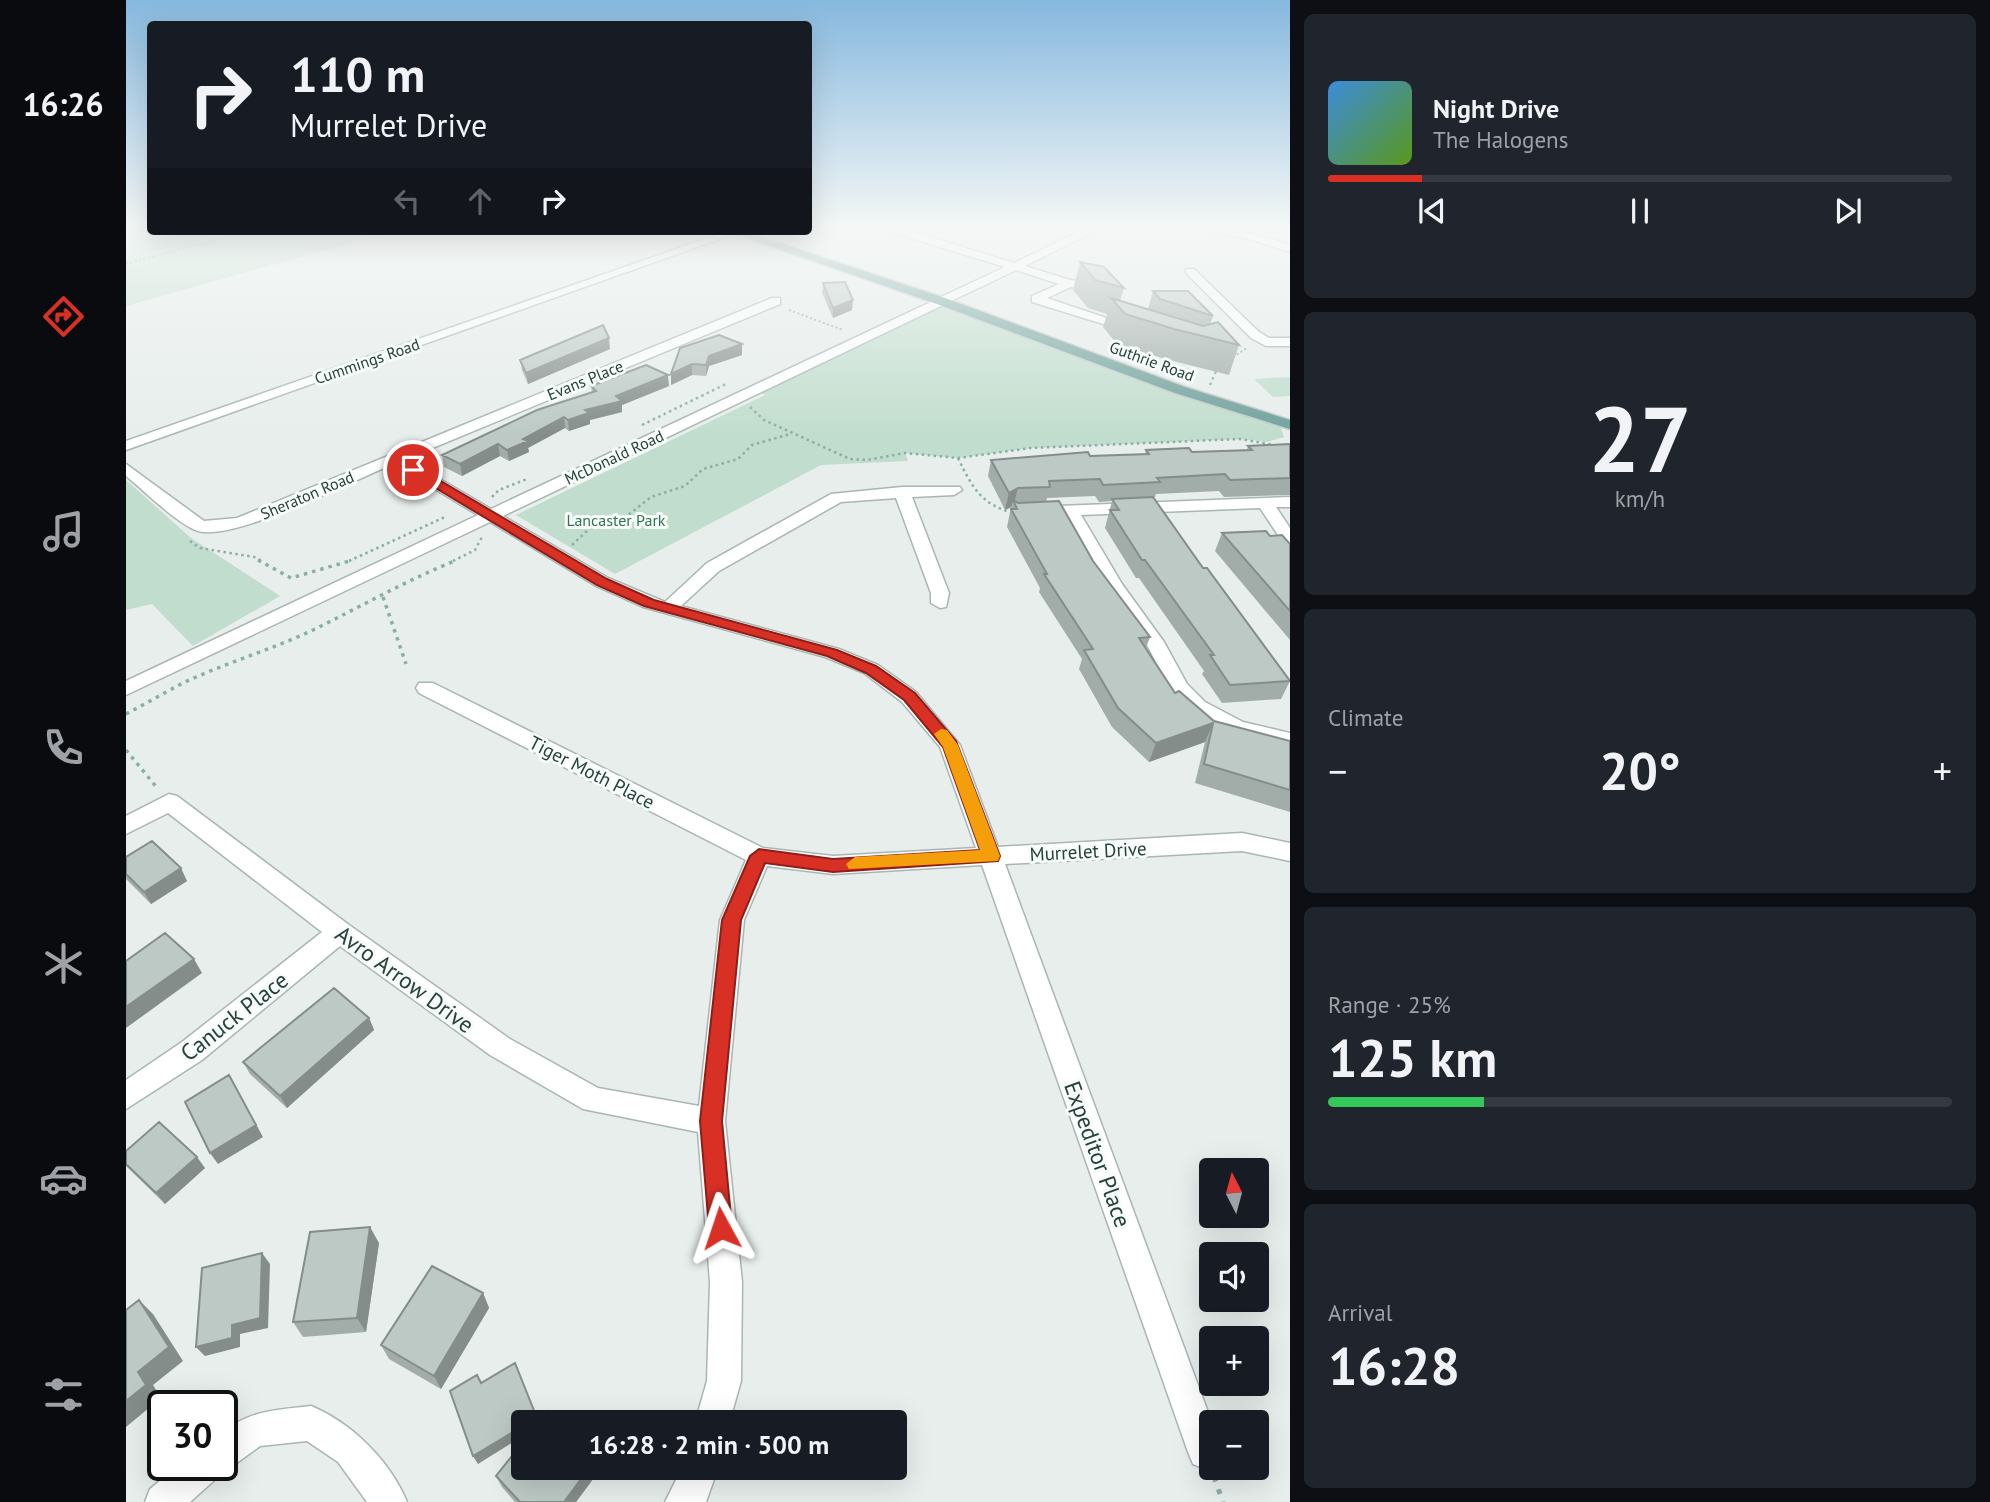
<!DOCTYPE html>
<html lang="en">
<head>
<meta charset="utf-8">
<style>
	body { margin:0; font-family:"PT Sans",sans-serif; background:#20242c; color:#f1f3f6; height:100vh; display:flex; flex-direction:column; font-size:26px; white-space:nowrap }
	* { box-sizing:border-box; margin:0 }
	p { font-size:23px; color:#9ea1a6 }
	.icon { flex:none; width:38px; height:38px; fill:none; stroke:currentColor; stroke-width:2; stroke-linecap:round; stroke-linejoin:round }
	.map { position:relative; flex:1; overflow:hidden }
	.panel { display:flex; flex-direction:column; gap:14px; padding:14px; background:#0d0f14; width:700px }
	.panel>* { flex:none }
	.hud { position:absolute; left:21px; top:21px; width:665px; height:214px; border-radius:7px; box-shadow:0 7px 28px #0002; background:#171b24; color:#f1f3f6; overflow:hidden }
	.needle { width:46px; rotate:354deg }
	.buttons { position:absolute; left:1073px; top:1158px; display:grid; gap:14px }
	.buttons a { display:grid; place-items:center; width:70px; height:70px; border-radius:7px; background:#171b24; box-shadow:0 7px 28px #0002; font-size:35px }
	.speed { position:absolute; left:21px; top:1390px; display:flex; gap:14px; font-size:35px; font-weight:700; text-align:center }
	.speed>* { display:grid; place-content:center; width:91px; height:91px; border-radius:50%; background:#171b24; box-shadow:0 7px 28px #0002; line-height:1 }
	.speed .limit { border:4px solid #111; border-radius:10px; background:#fff; color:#111 }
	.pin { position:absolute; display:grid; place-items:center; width:60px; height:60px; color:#fff; margin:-30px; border:4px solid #fff; border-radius:50%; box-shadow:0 2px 7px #0007 }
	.me { position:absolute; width:77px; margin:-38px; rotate:355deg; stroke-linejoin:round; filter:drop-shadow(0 0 5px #0008) }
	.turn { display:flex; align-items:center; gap:24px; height:147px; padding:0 28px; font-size:32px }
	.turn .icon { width:91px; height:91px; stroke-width:2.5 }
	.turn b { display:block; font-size:49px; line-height:60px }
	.lanes { display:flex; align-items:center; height:66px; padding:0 28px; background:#0003; justify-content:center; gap:35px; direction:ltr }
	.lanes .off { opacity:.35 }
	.big { font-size:52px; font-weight:700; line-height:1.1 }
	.panel .card { flex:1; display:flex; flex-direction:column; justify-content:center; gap:10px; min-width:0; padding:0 24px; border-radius:10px; background:#20242c }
	.panel .dial { align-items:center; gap:0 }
	.dial b { font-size:91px; line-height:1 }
	.song { display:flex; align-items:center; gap:21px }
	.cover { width:84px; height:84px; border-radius:10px; background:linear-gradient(135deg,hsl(210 70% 55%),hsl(90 70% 35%)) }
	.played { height:7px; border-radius:4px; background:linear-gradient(90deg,#d93025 15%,#363941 15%) }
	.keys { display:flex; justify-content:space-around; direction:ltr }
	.heat { display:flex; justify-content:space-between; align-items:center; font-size:38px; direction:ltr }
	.charge { height:10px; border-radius:5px; background:linear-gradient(90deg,#34c759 25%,#363941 0) }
	.trip { position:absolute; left:385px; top:1410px; width:396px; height:70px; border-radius:7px; background:#171b24; box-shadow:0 7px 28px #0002; font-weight:700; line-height:70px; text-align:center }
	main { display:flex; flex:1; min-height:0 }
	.menu { display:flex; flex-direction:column; width:126px; justify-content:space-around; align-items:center; background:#090b0e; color:#9ea1a6 }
	.menu .icon { width:49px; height:49px }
	.menu .on { color:#d93025 }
	.menu b { font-size:32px; color:#f1f3f6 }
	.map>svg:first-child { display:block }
	.green { fill:#c1ddcd }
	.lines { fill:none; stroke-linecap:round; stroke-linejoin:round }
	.minor-casing { stroke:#a9b6b4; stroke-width:3 }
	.major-casing { stroke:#c2cac8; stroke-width:3 }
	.path-far3 { stroke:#89afa9; stroke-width:2; stroke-dasharray:2 2.5; stroke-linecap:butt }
	.path-far2 { stroke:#89afa9; stroke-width:2.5; stroke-dasharray:2.5 3.5; stroke-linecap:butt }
	.path-far1 { stroke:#89afa9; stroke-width:3.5; stroke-dasharray:3.5 5; stroke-linecap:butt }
	.path { stroke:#89afa9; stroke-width:5; stroke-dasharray:5 8; stroke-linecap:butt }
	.minor { fill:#fff; fill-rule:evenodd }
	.major { fill:#6fa09b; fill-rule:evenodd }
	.wall { fill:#a2ada9 }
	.shaded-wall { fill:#848d8a }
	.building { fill:#bcc9c5; stroke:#848d8a; stroke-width:2 }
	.route { fill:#d93025; stroke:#8d1f18; stroke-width:2 }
	.slow { fill:#f59e0b }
	.labels { text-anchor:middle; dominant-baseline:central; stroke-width:6; stroke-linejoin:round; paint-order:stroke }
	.far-street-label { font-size:16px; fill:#26403c; stroke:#f7fbf9 }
	.far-park-label { font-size:16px; fill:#337455; stroke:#f7fbf9 }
	.street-label { font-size:19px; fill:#26403c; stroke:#f7fbf9 }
	.near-street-label { font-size:23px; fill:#26403c; stroke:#f7fbf9 }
</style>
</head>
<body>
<main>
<nav class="menu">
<b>16:26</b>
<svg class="icon on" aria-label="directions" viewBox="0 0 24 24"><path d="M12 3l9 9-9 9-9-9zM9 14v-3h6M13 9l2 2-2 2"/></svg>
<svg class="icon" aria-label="music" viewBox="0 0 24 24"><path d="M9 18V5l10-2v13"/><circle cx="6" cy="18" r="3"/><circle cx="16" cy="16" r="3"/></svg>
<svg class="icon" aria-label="phone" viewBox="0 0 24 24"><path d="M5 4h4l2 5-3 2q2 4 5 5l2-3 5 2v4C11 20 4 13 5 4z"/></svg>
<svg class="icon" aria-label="climate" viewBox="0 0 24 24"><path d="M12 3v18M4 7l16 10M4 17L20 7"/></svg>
<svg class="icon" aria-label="car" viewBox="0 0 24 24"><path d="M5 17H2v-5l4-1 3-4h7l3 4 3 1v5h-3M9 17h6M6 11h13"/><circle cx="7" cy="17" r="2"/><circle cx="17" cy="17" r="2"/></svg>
<svg class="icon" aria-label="filters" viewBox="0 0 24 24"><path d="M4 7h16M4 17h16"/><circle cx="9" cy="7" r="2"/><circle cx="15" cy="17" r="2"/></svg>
</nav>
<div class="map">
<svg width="1164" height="1502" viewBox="0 0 1164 1502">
	<rect width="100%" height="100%" fill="#e7eeec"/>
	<path class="green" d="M 0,225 L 24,225 L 24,231 L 267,231 L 0,306 Z
		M 815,301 L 1153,422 L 1158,437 L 1141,442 L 1114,439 L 905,448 L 832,458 L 779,453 L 782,461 L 695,465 L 489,574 L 390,515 L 639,395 L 629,389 Z
		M 1164,377 L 1164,396 L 1147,397 L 1128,379 Z
		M 0,480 L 65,538 L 154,596 L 67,646 L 26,604 L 0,610 Z"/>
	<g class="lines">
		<defs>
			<path id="minor" d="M 755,225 L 765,225 L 888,263 L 967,225 L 981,225 L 899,266 L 944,280 L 979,285 L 979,289 L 975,291 L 945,287 L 921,298 L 1010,328 L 1000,331 L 906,302 L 906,296 L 933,284 L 890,270 L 377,516 L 482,578 L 539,602 L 581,563 L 705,494 L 776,487 L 834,487 L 836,490 L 828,495 L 786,497 L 823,593 L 820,607 L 814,608 L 805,603 L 805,593 L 770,498 L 715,502 L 593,571 L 555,606 L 713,649 L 752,665 L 790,692 L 834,745 L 872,847 L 1116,833 L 1164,843 L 1164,861 L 1116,851 L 879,864 L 1086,1423 L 1085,1467 L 1079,1469 L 1067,1464 L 1062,1452 L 856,865 L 707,874 L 641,866 L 618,920 L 599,1121 L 616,1282 L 615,1381 L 603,1423 L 569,1423 L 581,1381 L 584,1282 L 572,1132 L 457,1109 L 364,1055 L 214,946 L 76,1060 L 0,1109 L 0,1080 L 56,1042 L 196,932 L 42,813 L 0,834 L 0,816 L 43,794 L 51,796 L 223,925 L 384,1039 L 472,1088 L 573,1106 L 594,920 L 620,860 L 293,693 L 290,688 L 293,683 L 307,683 L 637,848 L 707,856 L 850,848 L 814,747 L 776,702 L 738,673 L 699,657 L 517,607 L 470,586 L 364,522 L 0,695 L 0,681 L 352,515 L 267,464 C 231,479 102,545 69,530 C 47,520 20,492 0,476 L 0,464 L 78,521 L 111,518 L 646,298 L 654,298 L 654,304 L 280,459 L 365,509 L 879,267 L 755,229 Z
				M 1055,225 C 1093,225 1128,233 1164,245 L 1164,252 L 1123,239 Z
				M 596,233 L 605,235 L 0,450 L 0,441 Z
				M 1060,269 L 1068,269 L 1133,332 L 1143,338 L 1164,338 L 1164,346 L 1140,346 L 1125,338 L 1060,273 Z
				M 1164,497 L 1164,507 L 1150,507 L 1164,528 L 1164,545 L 1158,544 L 1134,508 L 955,515 L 996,584 L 1038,642 L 1061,684 L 1079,702 L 1117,722 L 1164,733 L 1164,747 L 1104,732 L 1065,712 L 1046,693 L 1020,643 L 979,585 L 939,516 L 926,514 L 924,511 L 932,506 Z
				M 185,1406 C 226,1423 264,1461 281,1502 L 241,1502 L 212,1462 L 181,1441 L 134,1446 L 108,1465 L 95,1470 L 92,1477 L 64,1502 L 19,1502 L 24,1489 L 53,1465 L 96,1465 L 96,1432 C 127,1410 149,1410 185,1406 Z
				M 556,1468 L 592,1468 L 580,1502 L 539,1502 Z"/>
			<path id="major" d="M 601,231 L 617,231 L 819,298 L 1059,387 L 1164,420 L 1164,429 L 1049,393 L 811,304 Z"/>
		</defs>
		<use href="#minor" class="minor-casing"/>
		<use href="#major" class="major-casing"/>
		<path class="path-far3" d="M 0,264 L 120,231
			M 663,310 L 717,330
			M 1107,357 L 1121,348
			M 1089,373 L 1091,370"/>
		<path class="path-far2" d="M 1084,385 L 1090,371
			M 624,407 L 638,420 L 724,459 L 741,460 L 779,453 L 832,458 L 905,448 L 1114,439 L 1153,446
			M 516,425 L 600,384
			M 832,458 C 846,487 855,505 888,513
			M 366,497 L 373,490 L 401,479
			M 64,541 L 74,548 L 128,557 L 136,561
			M 446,545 L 464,528 L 501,516 L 525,497 L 559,486 L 577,469 L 612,459 L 626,445 L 664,434
			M 223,561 L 319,517
			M 327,561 L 349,550 L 356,537"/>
		<path class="path-far1" d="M 132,560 L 165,578 L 227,560
			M 257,597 L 280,664
			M 0,714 C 19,704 38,693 57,683 C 99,663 145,650 187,630 C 236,606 281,580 331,560
			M 0,750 L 32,789"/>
		<path class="path" d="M 1088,1477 L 1097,1502"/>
		<use href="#minor" class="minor"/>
		<use href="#major" class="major"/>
	</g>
	<path class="wall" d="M 954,262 L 998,288 L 994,301 L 1022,309 L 1027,291 L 1087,316 L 1084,324 L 1113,345 L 1103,375 L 1039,359 L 991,344 L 977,327 L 981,314 L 962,308 L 947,290 Z
		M 697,283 L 726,310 L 707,318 L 696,293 Z
		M 616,344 L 616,355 L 583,366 L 580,376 L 566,375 L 545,385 L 545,374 Z
		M 484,349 L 402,384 L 396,370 L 394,360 Z
		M 465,386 L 543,386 L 496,405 L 496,412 L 464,420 L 464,424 L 443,431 L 439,428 L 402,448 L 403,452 L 383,461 L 374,456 L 336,476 L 318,467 L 316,455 L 466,392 Z
		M 1164,444 L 1164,495 L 1098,497 L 1093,491 L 1030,494 L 1028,499 L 1077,568 L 1164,681 L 1155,699 L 1096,703 L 1076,674 L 1078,671 L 1013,578 L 1010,578 L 979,528 L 986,501 L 973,502 L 969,496 L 921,498 L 920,502 L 967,561 L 1024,637 L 1020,648 L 1049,693 L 1088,721 L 1164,741 L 1164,812 L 1069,783 L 1079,742 L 1023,762 L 986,727 L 953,669 L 956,659 L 913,592 L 914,588 L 881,527 L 885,507 L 879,510 L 862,476 L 865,460 L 1019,454 L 1020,450 L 1066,452 L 1121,450 L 1122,446 Z
		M 1096,533 L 1144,536 L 1164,544 L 1164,640 L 1089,551 Z
		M 0,857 L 61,881 L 25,904 L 0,879 Z
		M 243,1018 L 248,1030 L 161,1108 L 124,1074 L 117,1062 Z
		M 0,1164 L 79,1168 L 39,1204 L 0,1166 Z
		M 253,1243 L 240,1332 L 177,1337 L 167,1322 Z
		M 357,1293 L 363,1308 L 315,1389 L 263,1359 L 255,1345 Z
		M 473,1471 L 450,1502 L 389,1502 L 376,1487 L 370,1476 Z"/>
	<path class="shaded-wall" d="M 727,300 L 726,310 L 707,318 L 707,308 Z
		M 483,338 L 484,349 L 402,384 L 400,373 Z
		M 616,344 L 616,355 L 583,366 L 580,376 L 580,365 L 583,356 Z
		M 566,364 L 566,375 L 545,385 L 545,374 Z
		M 542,375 L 543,386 L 496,405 L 496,412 L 464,420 L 464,424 L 443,431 L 442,420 L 459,410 Z
		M 438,417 L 439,428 L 402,448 L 403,452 L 383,461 L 381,450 L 397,439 Z
		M 372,444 L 374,456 L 336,476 L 334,464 Z
		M 892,488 L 888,503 L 887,500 L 885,507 L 879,510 L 883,493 Z
		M 1087,723 L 1079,742 L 1023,762 L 1030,743 Z
		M 55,868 L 61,881 L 25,904 L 18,892 Z
		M 68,959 L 76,973 L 0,1028 L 0,1007 Z
		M 243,1018 L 248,1030 L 161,1108 L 154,1096 Z
		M 103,1075 L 137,1137 L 92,1164 L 84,1153 Z
		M 71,1157 L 79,1168 L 39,1204 L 30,1193 Z
		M 244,1227 L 253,1243 L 240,1332 L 231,1318 Z
		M 136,1253 L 144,1264 L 142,1328 L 114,1334 L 114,1347 L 79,1356 L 70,1347 L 106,1325 Z
		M 357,1293 L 363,1308 L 315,1389 L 308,1376 Z
		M 13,1300 L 27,1314 L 57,1361 L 27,1385 L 35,1398 L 0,1427 L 0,1401 L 12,1372 Z
		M 411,1418 L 413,1423 L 403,1423 Z
		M 397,1426 L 397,1436 L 352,1464 L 347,1456 Z
		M 463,1468 L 473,1468 L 473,1471 L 450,1502 L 438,1502 Z"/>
	<path class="building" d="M 954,262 L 978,267 L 998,288 L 969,280 Z
		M 719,282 L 727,300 L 707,308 L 697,283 Z
		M 1027,291 L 1062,291 L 1087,316 L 1034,299 Z
		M 985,298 L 1077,326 L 1092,322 L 1113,345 L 1048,329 L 999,314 Z
		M 477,325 L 483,338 L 400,373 L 394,360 Z
		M 593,335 L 616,344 L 583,356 L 580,365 L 566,364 L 545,374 L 554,348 Z
		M 520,365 L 542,375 L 490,396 L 496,401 L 459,410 L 463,413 L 442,420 L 438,417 L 397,439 L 402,441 L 381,450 L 372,444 L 334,464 L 316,455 L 411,410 L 470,391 L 465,386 Z
		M 1164,444 L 1164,478 L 1104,480 L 1099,474 L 1031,478 L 1034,482 L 1016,483 L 977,485 L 974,479 L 923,481 L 924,487 L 892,488 L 883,493 L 865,460 L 962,452 L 964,456 L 1023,454 L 1020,450 L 1063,448 L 1066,452 L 1126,450 L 1122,446 Z
		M 1027,497 L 1077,568 L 1081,568 L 1164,681 L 1104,685 L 1084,655 L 1088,655 L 1019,560 L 1016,560 L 984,510 L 993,510 L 986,499 Z
		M 887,500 L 892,503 L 933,501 L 967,561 L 1024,637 L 1013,638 L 1049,693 L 1053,691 L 1088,721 L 1164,741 L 1164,790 L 1078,764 L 1087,723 L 1030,743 L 992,708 L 958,650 L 967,649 L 918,574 L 921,574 L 885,509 L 891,509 Z
		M 1140,531 L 1144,536 L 1156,535 L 1164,544 L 1164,611 L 1096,533 Z
		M 26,841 L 55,868 L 18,892 L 0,874 L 0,857 Z
		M 39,933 L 68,959 L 0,1007 L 0,961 Z
		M 208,988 L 243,1018 L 154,1096 L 117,1062 Z
		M 103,1075 L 130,1125 L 84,1153 L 59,1102 Z
		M 33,1122 L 71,1157 L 30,1193 L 0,1164 L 0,1151 Z
		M 244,1227 L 231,1318 L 167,1322 L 184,1232 Z
		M 136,1253 L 134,1318 L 106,1325 L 106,1338 L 70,1347 L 76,1268 Z
		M 306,1266 L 357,1293 L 308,1376 L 255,1345 Z
		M 13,1300 L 43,1347 L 12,1372 L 20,1385 L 0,1401 L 0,1310 Z
		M 389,1363 L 411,1418 L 403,1423 L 397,1423 L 397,1426 L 347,1456 L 324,1391 L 351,1375 L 355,1383 Z
		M 423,1411 L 434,1423 L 413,1423 Z
		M 397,1442 L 397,1468 L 463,1468 L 438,1502 L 394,1502 L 370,1476 Z"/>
	<linearGradient id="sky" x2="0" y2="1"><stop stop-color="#86b8de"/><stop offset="0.52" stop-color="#f4f7f6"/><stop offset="1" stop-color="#f4f7f6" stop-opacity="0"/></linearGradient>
	<rect width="1164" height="436" fill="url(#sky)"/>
	<path class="route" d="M 283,467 L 291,467 L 481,579 L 528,600 L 711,650 L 750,666 L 789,693 L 830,741 L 874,856 L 872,861 L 707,872 L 639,863 L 615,920 L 596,1121 L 606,1228 L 603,1237 L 595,1240 L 586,1237 L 583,1228 L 574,1121 L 596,920 L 624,856 L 633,849 L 707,859 L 854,850 L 817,747 L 778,700 L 740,673 L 701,656 L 518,606 L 471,585 L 283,472 Z"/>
	<path class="slow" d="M 815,729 L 821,730 L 832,745 L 874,856 L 872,861 L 723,869 L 720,864 L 729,857 L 854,850 L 817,747 L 808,734 Z"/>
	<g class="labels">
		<g class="far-street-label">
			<text transform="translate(241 361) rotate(-19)">Cummings Road</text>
			<text transform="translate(1026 361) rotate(20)">Guthrie Road</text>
			<text transform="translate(459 380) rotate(-22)">Evans Place</text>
			<text transform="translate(488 457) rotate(-25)">McDonald Road</text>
			<text transform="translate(181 495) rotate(-23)">Sheraton Road</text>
		</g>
		<g class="far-park-label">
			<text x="490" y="520">Lancaster Park</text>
		</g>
		<g class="street-label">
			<text transform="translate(466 772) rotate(27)">Tiger Moth Place</text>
			<text transform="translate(962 851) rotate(-3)">Murrelet Drive</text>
		</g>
		<g class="near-street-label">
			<text transform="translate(279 979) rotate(36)">Avro Arrow Drive</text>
			<text transform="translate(108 1016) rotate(-38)">Canuck Place</text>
			<text transform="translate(972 1154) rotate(70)">Expeditor Place</text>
		</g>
	</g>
</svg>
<div class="buttons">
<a><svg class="needle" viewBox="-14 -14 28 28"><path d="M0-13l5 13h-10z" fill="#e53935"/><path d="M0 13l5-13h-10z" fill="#9ea1a6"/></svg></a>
<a><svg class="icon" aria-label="sound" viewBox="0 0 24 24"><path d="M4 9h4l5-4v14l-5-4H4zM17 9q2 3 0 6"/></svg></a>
<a>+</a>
<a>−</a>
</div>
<div class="speed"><div class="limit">30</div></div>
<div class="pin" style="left:287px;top:470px;background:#d93025"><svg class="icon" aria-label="arrive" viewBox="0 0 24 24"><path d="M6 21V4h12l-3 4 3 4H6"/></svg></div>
<svg class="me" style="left:595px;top:1228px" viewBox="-20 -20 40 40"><path d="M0-17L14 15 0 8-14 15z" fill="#d93025" stroke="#fff" stroke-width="4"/></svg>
<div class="trip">16:28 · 2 min · 500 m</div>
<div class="hud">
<div class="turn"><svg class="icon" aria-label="right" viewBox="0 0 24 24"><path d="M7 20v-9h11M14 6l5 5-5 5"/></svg><div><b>110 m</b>Murrelet Drive</div></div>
<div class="lanes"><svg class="icon off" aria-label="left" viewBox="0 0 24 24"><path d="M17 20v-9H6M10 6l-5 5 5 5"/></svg><svg class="icon off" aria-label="ahead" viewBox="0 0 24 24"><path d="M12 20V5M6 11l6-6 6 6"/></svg><svg class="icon" aria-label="right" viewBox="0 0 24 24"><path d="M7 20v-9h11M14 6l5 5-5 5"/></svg></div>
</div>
</div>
<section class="panel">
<div class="card">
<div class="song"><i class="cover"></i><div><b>Night Drive</b><p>The Halogens</p></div></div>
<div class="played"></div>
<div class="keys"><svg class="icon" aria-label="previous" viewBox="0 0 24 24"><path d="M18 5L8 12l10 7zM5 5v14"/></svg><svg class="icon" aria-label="pause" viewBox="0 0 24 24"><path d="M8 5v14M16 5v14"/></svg><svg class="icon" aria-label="next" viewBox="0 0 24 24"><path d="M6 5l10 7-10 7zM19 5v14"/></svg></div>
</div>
<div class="card dial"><b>27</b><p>km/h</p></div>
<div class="card"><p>Climate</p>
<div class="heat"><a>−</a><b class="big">20°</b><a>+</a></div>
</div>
<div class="card"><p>Range · 25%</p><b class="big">125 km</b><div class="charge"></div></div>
<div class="card"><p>Arrival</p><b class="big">16:28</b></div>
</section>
</main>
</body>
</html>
